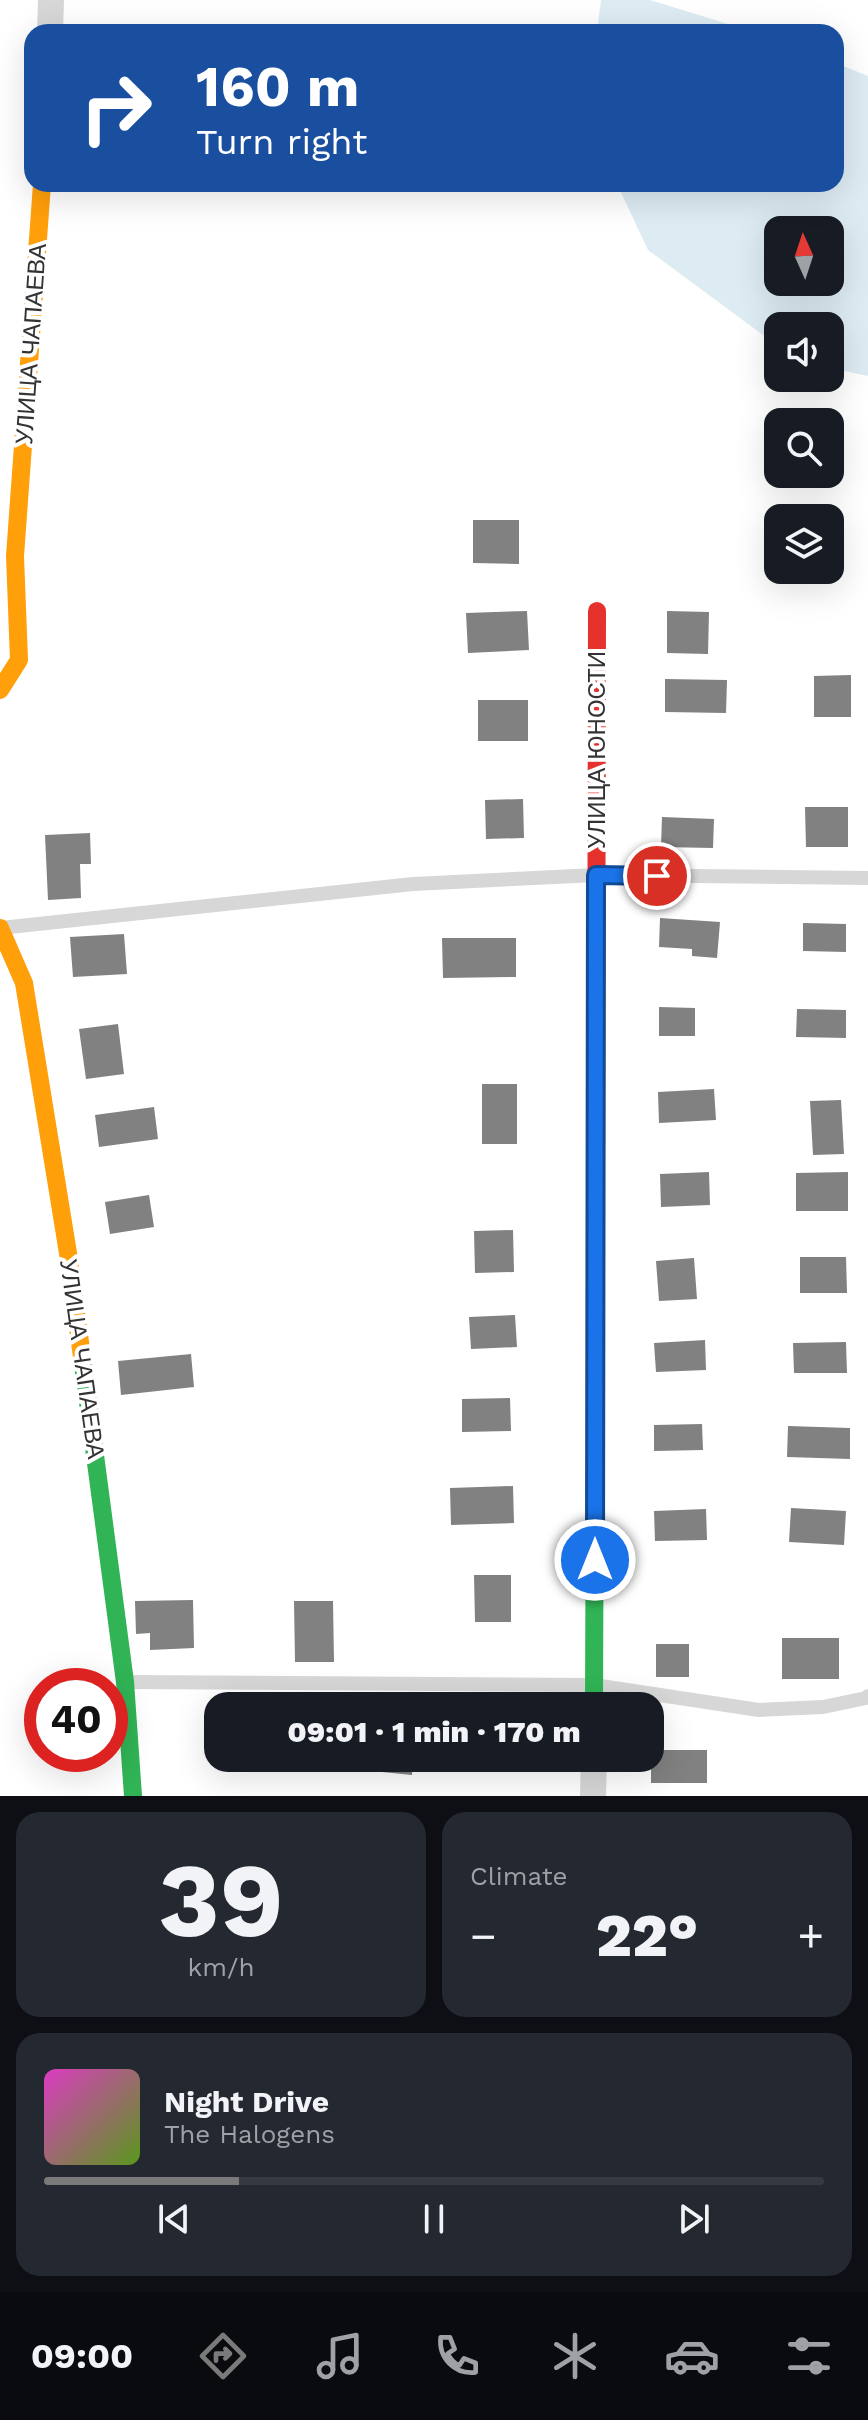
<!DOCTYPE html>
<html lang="en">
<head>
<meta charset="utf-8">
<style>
	body { margin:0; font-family:"Work Sans",sans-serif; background:#242831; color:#f1f3f6; height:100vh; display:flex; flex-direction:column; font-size:30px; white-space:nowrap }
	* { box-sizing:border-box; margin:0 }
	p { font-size:26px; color:#9ea1a6 }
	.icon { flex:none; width:44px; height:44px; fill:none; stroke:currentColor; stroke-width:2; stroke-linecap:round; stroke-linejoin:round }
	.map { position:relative; height:1796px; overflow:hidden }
	.details { display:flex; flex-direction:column; gap:16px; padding:16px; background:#0d0f14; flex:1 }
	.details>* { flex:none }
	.banner { position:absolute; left:24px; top:24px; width:820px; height:168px; border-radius:24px; box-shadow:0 8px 32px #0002; background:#1a4fa0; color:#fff; overflow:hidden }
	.needle { width:52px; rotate:357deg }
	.tools { position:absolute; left:764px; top:216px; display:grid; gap:16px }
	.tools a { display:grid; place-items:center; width:80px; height:80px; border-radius:16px; background:#171b24; box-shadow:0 8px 32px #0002; font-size:40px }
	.speed { position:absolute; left:24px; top:1668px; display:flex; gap:16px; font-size:40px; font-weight:700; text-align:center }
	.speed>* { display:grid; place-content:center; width:104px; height:104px; border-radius:50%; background:#171b24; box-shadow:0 8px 32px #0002; line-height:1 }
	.speed .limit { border:12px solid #d22; background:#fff; color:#111 }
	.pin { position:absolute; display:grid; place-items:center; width:68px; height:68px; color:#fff; margin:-34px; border:4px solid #fff; border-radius:50%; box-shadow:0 2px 8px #0007 }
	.me { position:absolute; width:88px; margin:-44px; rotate:0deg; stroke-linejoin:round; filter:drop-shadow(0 0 6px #0008) }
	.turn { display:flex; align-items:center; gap:28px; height:168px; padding:0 40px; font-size:36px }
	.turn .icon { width:104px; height:104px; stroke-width:2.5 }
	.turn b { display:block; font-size:56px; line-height:68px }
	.big { font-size:60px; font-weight:800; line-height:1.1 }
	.details .tile { flex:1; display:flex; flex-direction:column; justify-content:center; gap:12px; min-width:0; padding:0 28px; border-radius:24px; background:#242831 }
	.details .dial { align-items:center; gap:0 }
	.dial b { font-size:104px; line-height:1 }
	.song { display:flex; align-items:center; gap:24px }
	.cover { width:96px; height:96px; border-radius:12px; background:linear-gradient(135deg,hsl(310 70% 55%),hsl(90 70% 35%)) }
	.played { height:8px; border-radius:4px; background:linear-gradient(90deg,#7a7a7a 25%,#363941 25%) }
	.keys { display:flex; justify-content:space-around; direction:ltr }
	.heat { display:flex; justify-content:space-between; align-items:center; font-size:44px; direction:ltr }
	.details .tiles { flex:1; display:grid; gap:16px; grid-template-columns:1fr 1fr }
	.tile:last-child { grid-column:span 2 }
	.trip { position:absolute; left:204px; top:1692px; width:460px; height:80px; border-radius:24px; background:#171b24; box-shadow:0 8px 32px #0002; font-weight:800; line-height:80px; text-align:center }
	.tab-bar { display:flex; height:128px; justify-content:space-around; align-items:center; background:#090b0e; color:#9ea1a6 }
	.tab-bar .icon { width:56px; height:56px }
	.tab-bar .selected { color:#7a7a7a }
	.tab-bar b { font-size:36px; color:#f1f3f6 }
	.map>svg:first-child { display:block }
	.water { fill:#ddebf3; fill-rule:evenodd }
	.building { fill:#818181 }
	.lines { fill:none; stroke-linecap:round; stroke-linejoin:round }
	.lane { stroke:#d7d7d7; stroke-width:14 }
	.street { stroke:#d7d7d7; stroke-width:26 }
	.fast { stroke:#30b455; stroke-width:18 }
	.slow { stroke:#ff9f0a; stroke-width:18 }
	.jam { stroke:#e5322d; stroke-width:18 }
	.route-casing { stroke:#114b97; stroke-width:20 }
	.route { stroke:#1a73e8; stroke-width:14 }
	.labels { text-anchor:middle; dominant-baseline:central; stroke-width:8; stroke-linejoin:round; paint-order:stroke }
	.street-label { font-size:24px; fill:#333; stroke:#fff }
</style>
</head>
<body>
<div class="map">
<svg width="868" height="1796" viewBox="0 0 868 1796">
	<rect width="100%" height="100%" fill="#fff"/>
	<path class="water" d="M 601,0 L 650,0 L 754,32 L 597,32 Z
		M 836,63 L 868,76 L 868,376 L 830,368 L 830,326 L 778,326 L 778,346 L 648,250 L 617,184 L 836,184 ZM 778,230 L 830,230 L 830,282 L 778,282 Z"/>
	<path class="building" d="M 473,520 L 519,520 L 519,564 L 473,563 Z
		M 527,611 L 529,650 L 468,653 L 466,613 Z
		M 667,611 L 709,612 L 708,654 L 667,653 Z
		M 851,675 L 851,717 L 814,717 L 814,676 Z
		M 665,679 L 727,680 L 726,713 L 665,712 Z
		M 478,700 L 528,700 L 528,741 L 478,741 Z
		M 523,799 L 524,838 L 486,839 L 485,800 Z
		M 805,807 L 848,807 L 848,847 L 806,847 Z
		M 662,817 L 714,819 L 713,848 L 661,847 Z
		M 90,833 L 91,864 L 80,864 L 81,898 L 48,900 L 45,835 Z
		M 660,918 L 720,922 L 717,958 L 692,956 L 692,949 L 659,947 Z
		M 803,923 L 846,924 L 846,952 L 803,951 Z
		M 124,934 L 127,974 L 73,977 L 70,937 Z
		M 442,938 L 516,938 L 516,977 L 443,978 Z
		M 659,1007 L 695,1008 L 695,1036 L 659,1036 Z
		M 797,1009 L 846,1010 L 846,1038 L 796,1037 Z
		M 118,1024 L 124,1074 L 86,1079 L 79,1029 Z
		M 482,1084 L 517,1084 L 517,1144 L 482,1144 Z
		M 714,1089 L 716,1120 L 659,1123 L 658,1092 Z
		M 841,1100 L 844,1154 L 813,1155 L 810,1101 Z
		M 154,1107 L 158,1139 L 99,1147 L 95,1115 Z
		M 709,1172 L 710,1205 L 661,1207 L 660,1174 Z
		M 848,1172 L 848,1211 L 796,1211 L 796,1173 Z
		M 149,1195 L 154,1227 L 110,1234 L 105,1202 Z
		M 513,1230 L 514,1272 L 475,1273 L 474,1231 Z
		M 800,1257 L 846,1257 L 847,1293 L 800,1293 Z
		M 694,1258 L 697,1299 L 659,1301 L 656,1261 Z
		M 515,1315 L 517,1347 L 471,1349 L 469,1317 Z
		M 705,1340 L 706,1370 L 656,1372 L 654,1343 Z
		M 846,1342 L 847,1373 L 794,1373 L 793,1343 Z
		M 191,1354 L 194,1387 L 121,1395 L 118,1361 Z
		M 510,1398 L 511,1431 L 462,1432 L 462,1399 Z
		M 702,1424 L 703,1450 L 654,1451 L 654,1425 Z
		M 788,1426 L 850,1428 L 850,1459 L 787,1457 Z
		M 513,1486 L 514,1523 L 451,1525 L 450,1488 Z
		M 791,1508 L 846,1511 L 844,1545 L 789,1542 Z
		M 706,1509 L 707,1540 L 655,1541 L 654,1511 Z
		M 474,1575 L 511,1575 L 511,1622 L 475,1622 Z
		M 193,1600 L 194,1648 L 150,1650 L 150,1633 L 136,1634 L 135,1601 Z
		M 294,1601 L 333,1601 L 334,1662 L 295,1662 Z
		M 782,1638 L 839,1638 L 839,1679 L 782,1679 Z
		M 656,1644 L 689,1644 L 689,1677 L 656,1677 Z
		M 651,1750 L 707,1750 L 707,1783 L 651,1783 Z
		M 363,1758 L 413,1758 L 412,1775 L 362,1770 Z"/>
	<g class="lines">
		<path class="lane" d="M 0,928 L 413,884 L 596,875 L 868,878
			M 125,1682 L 594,1685 L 759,1710 L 823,1707 L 866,1698 L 868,1696"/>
		<path class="street" d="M 50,32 L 51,0
			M 593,1796 L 594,1758"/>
		<path class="fast" d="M 82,1357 L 125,1682 L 133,1796
			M 594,1706 L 596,1153"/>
		<path class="slow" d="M 0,690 L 19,660 L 15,556 L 42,184
			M 0,928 L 24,983 L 68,1253 L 82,1357"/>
		<path class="jam" d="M 596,1153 L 597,611"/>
	</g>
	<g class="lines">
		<defs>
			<path id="route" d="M 595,1560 L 596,875 L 657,876"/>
		</defs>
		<use href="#route" class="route-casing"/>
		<use href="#route" class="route"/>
	</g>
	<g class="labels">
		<g class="street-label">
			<text transform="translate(31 344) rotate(-86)">УЛИЦА ЧАПАЕВА</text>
			<text transform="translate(597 750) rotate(-90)">УЛИЦА ЮНОСТИ</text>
			<text transform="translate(82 1359) rotate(82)">УЛИЦА ЧАПАЕВА</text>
		</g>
	</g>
</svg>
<div class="tools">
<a><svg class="needle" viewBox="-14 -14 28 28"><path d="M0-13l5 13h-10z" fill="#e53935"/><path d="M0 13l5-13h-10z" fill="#9ea1a6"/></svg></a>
<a><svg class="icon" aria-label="sound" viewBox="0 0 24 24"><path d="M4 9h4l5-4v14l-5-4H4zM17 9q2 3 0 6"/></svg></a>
<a><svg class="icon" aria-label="search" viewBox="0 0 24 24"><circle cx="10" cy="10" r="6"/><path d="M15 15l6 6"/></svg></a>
<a><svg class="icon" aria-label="layers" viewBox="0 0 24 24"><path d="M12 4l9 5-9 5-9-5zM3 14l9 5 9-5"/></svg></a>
</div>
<div class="speed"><div class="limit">40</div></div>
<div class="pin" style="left:657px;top:876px;background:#d93025"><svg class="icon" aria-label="arrive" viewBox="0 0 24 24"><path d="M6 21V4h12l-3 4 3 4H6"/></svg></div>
<svg class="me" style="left:595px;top:1560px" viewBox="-20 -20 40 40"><circle r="17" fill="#1a73e8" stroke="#fff" stroke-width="3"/><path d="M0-11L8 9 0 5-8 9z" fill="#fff"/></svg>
<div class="trip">09:01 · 1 min · 170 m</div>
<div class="banner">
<div class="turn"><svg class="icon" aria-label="right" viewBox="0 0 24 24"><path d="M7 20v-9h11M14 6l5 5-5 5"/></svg><div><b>160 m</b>Turn right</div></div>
</div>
</div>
<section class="details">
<div class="tiles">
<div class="tile dial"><b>39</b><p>km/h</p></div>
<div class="tile"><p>Climate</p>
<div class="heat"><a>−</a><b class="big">22°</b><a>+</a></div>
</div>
<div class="tile">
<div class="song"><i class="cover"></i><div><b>Night Drive</b><p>The Halogens</p></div></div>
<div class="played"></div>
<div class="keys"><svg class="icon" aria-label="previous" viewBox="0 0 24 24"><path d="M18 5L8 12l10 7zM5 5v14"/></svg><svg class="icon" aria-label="pause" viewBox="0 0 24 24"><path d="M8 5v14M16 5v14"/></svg><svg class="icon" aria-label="next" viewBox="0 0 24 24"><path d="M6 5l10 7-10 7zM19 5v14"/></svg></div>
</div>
</div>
</section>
<nav class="tab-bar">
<b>09:00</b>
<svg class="icon selected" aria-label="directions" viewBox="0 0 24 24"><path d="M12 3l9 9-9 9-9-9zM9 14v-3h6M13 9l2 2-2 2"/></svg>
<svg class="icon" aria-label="music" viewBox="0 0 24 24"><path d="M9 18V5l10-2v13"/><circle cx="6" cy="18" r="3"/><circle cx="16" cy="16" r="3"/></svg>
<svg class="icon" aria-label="phone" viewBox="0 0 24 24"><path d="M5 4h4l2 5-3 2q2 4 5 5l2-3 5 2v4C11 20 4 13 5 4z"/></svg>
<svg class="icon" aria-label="climate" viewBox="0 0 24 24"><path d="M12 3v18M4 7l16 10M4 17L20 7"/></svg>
<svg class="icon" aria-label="car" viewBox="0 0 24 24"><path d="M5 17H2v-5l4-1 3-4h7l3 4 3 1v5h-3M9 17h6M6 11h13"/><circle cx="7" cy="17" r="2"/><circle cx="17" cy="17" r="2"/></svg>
<svg class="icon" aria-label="filters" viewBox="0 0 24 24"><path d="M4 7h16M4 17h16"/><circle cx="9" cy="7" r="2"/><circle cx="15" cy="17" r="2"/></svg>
</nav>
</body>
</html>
